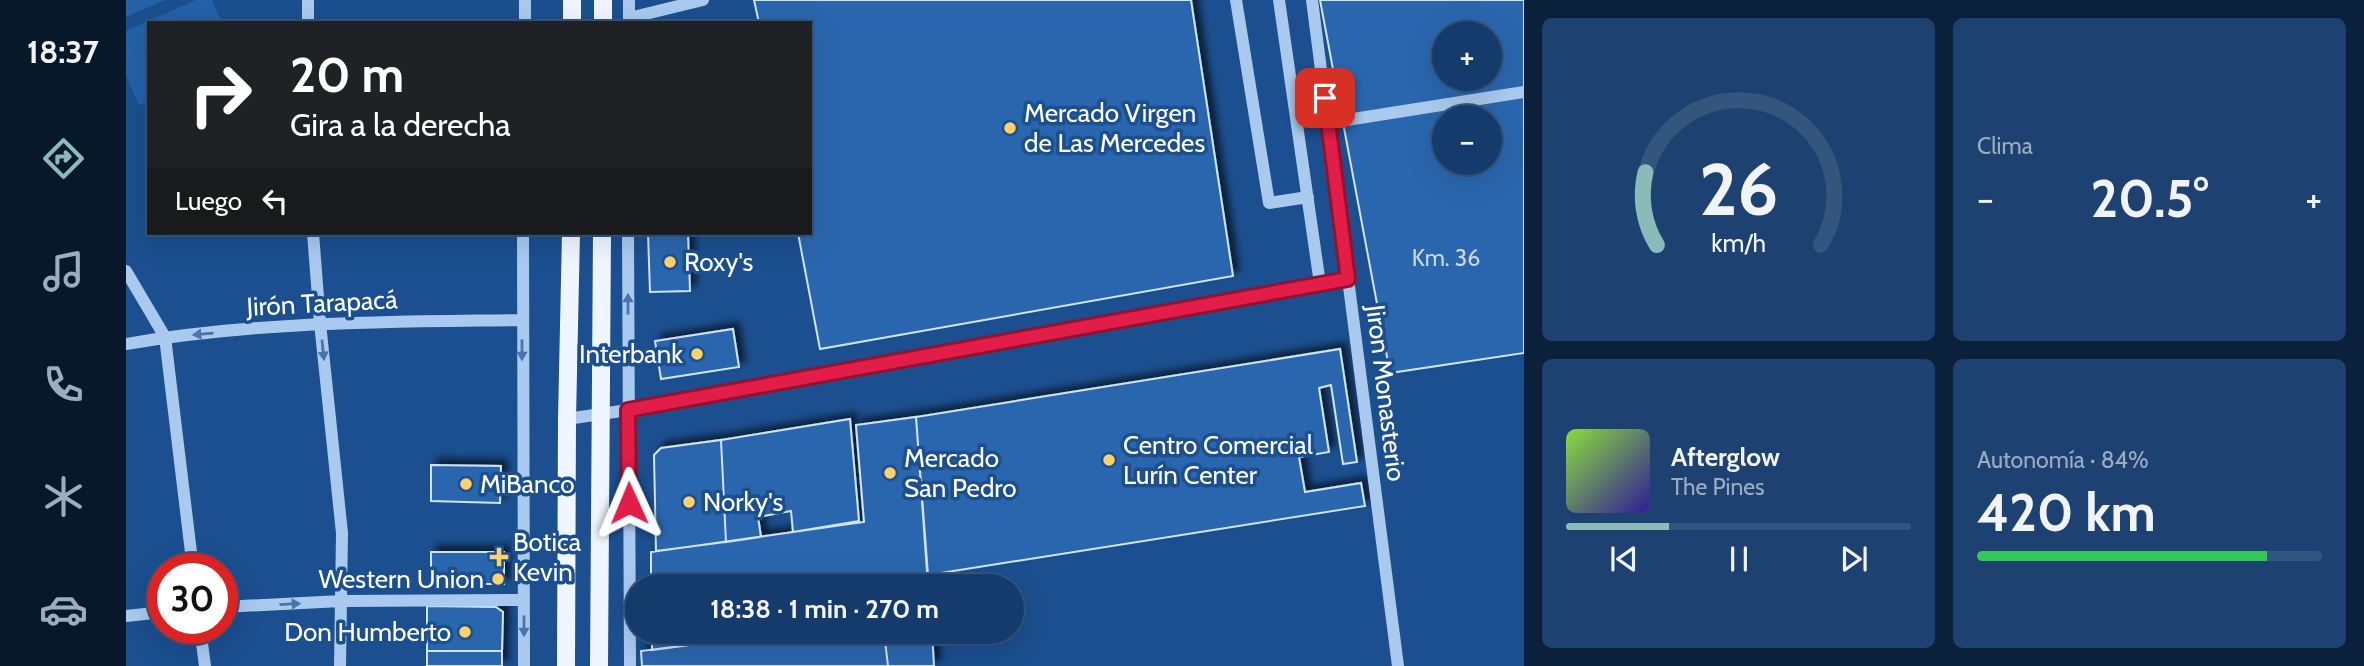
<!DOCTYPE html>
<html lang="es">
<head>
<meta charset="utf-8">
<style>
	body { margin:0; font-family:Cabin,sans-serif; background:#1d4271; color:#f1f3f6; height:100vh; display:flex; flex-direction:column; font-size:26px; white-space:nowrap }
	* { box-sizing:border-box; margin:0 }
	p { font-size:23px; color:#9dadc1 }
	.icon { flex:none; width:38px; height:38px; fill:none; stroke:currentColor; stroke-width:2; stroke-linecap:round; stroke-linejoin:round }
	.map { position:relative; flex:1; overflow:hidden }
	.sheet { display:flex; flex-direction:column; gap:18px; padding:18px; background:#0b203b; width:840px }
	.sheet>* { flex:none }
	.guide { position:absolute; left:21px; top:21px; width:665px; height:214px; border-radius:0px; box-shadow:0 7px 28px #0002,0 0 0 2px #33557e; background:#202124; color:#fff; overflow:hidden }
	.fabs { position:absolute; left:1306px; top:21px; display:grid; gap:14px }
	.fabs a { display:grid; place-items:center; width:70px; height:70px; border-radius:50%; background:#143b6b; box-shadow:0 7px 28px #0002,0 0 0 2px #33557e; font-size:35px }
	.speed { position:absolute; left:21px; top:553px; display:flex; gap:14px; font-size:35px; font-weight:700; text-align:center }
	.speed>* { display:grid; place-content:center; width:91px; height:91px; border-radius:50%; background:#143b6b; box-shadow:0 7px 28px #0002,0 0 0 2px #33557e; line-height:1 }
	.speed .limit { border:10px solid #d22; background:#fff; color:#111 }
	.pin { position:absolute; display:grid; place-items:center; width:60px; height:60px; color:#fff; margin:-30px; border-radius:14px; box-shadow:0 4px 10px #0006 }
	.me { position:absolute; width:77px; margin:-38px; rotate:359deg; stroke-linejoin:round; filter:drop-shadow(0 0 5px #0008) }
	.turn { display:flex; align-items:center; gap:24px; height:147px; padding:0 28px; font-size:32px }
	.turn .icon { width:91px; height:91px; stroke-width:2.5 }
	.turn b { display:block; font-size:49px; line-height:60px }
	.then { display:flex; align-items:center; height:66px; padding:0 28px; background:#0003; gap:14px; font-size:26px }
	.big { font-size:52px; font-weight:700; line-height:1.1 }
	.sheet .widget { flex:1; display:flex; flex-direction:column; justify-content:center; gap:10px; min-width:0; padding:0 24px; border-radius:10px; background:#1d4271 }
	.sheet .dial { align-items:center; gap:0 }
	.dial svg { height:182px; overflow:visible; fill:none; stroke:#33557e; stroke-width:7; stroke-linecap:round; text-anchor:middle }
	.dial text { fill:#f1f3f6; stroke:none }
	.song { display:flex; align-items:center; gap:21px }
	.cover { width:84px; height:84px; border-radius:10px; background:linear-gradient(135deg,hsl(90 70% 55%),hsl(250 70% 35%)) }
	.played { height:7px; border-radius:4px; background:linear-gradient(90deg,#8bbbb9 30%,#33557e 30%) }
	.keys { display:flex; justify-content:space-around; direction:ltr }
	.heat { display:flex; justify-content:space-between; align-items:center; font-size:38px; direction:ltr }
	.charge { height:10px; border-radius:5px; background:linear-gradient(90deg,#34c759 84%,#33557e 0) }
	.sheet .tiles { flex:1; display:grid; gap:18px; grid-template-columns:repeat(2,1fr) }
	.trip { position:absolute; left:499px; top:574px; width:399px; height:70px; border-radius:35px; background:#143b6b; box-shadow:0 7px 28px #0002,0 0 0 2px #33557e; font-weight:700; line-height:70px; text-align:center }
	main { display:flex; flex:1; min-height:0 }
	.tab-bar { display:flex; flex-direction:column; width:126px; justify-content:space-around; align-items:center; background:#08182b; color:#9dadc1 }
	.tab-bar .icon { width:49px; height:49px }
	.tab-bar .on { color:#8bbbb9 }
	.tab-bar b { font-size:32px; color:#f1f3f6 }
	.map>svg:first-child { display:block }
	.green { fill:#2461a8 }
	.building { fill:#2a66ad; stroke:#cfe3fa; stroke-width:2; fill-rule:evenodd; filter:url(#shadow) }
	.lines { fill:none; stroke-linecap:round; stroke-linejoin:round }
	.minor { stroke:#a9c9ee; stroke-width:12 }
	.major { stroke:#f0f6ff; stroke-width:18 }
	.oneway { fill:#4674ac }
	.route-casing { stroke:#92132f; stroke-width:18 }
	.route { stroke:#e11d48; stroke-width:12 }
	.poi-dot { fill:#ffd166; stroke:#1b4f8f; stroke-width:2.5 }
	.labels { text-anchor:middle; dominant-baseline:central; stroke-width:7; stroke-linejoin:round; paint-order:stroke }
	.number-label { font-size:23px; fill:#cad9ea }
	.poi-label { font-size:26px; fill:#fff; stroke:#1b4f8f; text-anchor:start }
	.street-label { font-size:26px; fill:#fff; stroke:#1b4f8f }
</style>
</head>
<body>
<main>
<nav class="tab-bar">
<b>18:37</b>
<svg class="icon on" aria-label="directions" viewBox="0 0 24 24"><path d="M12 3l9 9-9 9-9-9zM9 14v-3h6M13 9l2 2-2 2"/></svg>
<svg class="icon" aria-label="music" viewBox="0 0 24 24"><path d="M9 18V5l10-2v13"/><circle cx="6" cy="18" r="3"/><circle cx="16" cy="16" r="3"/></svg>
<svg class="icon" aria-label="phone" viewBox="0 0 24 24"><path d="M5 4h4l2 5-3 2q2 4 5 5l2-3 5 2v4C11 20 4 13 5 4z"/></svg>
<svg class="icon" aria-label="climate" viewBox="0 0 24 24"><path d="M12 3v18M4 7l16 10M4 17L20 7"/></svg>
<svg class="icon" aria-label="car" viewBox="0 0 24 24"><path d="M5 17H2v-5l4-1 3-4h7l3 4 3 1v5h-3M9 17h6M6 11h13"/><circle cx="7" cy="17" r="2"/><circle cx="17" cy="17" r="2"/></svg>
</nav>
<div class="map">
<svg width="1398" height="666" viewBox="0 0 1398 666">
	<defs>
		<filter id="shadow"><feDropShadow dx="6" dy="-6" stdDeviation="3.5" flood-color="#0009"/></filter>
	</defs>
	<rect width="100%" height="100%" fill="#1b4f8f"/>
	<path class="green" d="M 0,0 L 39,0 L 0,17 Z
		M 70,0 L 86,0 L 96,23 L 23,23 L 23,101 L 13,105 L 0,76 L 0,31 Z"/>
	<path class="building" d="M 628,0 L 1065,0 L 1107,276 L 694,349 L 672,233 L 684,233 L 684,23 L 633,23 Z
		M 1194,0 L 1398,0 L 1398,353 L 1264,373 ZM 1318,33 L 1363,33 L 1363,79 L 1318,79 ZM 1318,117 L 1363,117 L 1363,163 L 1318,163 Z
		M 290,233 L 388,233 L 388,236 L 290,235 Z
		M 522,233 L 562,233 L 564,291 L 524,292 Z
		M 607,329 L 613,367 L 535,379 L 529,341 Z
		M 1214,349 L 1231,462 L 1217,464 L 1205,385 L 1193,388 L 1203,452 L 1173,457 L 1179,492 L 1235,483 L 1239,506 L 802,575 L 790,417 Z
		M 790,417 L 802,586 L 525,586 L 525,552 L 738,522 L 730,425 Z
		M 724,419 L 733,521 L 667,532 L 665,511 L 632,517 L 635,537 L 600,542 L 595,440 Z
		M 595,440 L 600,542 L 530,551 L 528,455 L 535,448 Z
		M 305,465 L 375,466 L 374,503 L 305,501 Z
		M 305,552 L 378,552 L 378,584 L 305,584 Z
		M 301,606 L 370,607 L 377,612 L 376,651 L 301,651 Z
		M 526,632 L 661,632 L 526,650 Z
		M 661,632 L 758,632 L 762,666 L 516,666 L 515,651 Z
		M 758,632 L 806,632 L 808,666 L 762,666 Z
		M 301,651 L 376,651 L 376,666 L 301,666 Z"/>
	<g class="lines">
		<path class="minor" d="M 182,0 L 182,23
			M 503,0 L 503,23
			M 1110,0 L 1143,203 L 1182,197
			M 1153,0 L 1194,284
			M 1186,0 L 1272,666
			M 503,18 L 577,0
			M 399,23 L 399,0
			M 1202,123 L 1398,92
			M 187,233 L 194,323 L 216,533 L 214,666
			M 397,233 L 398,666
			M 502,233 L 504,666
			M 0,271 L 39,337 L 67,569
			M 0,344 C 131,321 263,322 396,320
			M 441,419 L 502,410 L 1222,279
			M 96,607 L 215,601 L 398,600
			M 0,616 L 37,612
			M 74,628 L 79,666"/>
		<path class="major" d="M 446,23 L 446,0
			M 477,23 L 477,0
			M 440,666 L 441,419 L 445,233
			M 473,666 L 476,233"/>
	</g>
	<defs><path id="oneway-solid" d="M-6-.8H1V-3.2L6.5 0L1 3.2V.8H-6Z" transform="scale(1.75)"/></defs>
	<g class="oneway">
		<use href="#oneway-solid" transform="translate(502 304) rotate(-90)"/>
		<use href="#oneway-solid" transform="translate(77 334) rotate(175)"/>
		<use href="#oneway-solid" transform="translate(197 350) rotate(84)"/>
		<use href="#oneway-solid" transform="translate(396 350) rotate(90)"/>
		<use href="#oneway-solid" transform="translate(164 604) rotate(-3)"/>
		<use href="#oneway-solid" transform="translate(398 626) rotate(90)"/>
	</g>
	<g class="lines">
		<defs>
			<path id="route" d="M 503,503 L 502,410 L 1222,279 L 1199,98"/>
		</defs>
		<use href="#route" class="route-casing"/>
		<use href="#route" class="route"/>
	</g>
	<g class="poi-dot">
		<circle cx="884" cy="128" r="7"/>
		<circle cx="544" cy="262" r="7"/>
		<circle cx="571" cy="354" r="7"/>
		<circle cx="983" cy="460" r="7"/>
		<circle cx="764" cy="473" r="7"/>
		<circle cx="340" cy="484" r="7"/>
		<circle cx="563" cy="502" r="7"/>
		<path d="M369.5 546.5h7v7h7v7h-7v7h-7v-7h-7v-7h7z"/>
		<circle cx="372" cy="579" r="7"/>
		<circle cx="339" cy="632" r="7"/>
	</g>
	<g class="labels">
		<g class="number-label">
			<text x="1320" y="258">Km. 36</text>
		</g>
		<g class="poi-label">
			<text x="898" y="113">Mercado Virgen<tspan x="898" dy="30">de Las Mercedes</tspan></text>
			<text x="558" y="262">Roxy's</text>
			<text x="557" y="354" text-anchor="end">Interbank</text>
			<text x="997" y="445">Centro Comercial<tspan x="997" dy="30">Lurín Center</tspan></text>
			<text x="778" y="458">Mercado<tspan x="778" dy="30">San Pedro</tspan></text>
			<text x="354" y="484">MiBanco</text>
			<text x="577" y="502">Norky's</text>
			<text x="387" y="542">Botica<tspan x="387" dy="30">Kevin</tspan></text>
			<text x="358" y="579" text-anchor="end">Western Union</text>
			<text x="325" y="632" text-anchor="end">Don Humberto</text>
		</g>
		<g class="street-label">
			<text transform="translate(196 303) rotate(-3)">Jirón Tarapacá</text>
			<text transform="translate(1260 393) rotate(83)">Jiron Monasterio</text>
		</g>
	</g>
</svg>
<div class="fabs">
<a>+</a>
<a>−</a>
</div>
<div class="speed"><div class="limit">30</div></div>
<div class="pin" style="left:1199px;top:98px;background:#d93025"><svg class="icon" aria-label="arrive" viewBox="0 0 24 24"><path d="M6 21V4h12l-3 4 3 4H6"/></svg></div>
<svg class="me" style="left:503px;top:503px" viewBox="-20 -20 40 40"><path d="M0-17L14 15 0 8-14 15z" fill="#e11d48" stroke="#fff" stroke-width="4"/></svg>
<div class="trip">18:38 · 1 min · 270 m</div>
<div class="guide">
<div class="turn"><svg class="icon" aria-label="right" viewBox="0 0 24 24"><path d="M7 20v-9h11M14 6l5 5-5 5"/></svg><div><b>20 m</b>Gira a la derecha</div></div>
<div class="then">Luego<svg class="icon" aria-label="left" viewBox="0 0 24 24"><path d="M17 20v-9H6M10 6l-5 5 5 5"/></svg></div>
</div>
</div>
<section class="sheet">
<div class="tiles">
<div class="widget dial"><svg viewBox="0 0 100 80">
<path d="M14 69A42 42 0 1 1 86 69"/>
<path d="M14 69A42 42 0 0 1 9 37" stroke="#8bbbb9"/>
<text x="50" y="56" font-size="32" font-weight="700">26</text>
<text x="50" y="72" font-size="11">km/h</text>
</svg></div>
<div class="widget"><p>Clima</p>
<div class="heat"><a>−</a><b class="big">20.5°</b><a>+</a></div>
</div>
<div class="widget">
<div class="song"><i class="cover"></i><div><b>Afterglow</b><p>The Pines</p></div></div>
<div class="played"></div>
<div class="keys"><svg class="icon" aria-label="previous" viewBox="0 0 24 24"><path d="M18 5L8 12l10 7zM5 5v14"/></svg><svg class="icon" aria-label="pause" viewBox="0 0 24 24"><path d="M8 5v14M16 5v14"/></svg><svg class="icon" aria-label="next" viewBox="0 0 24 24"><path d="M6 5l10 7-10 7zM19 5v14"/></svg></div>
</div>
<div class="widget"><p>Autonomía · 84%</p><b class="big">420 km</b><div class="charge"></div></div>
</div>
</section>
</main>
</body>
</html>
